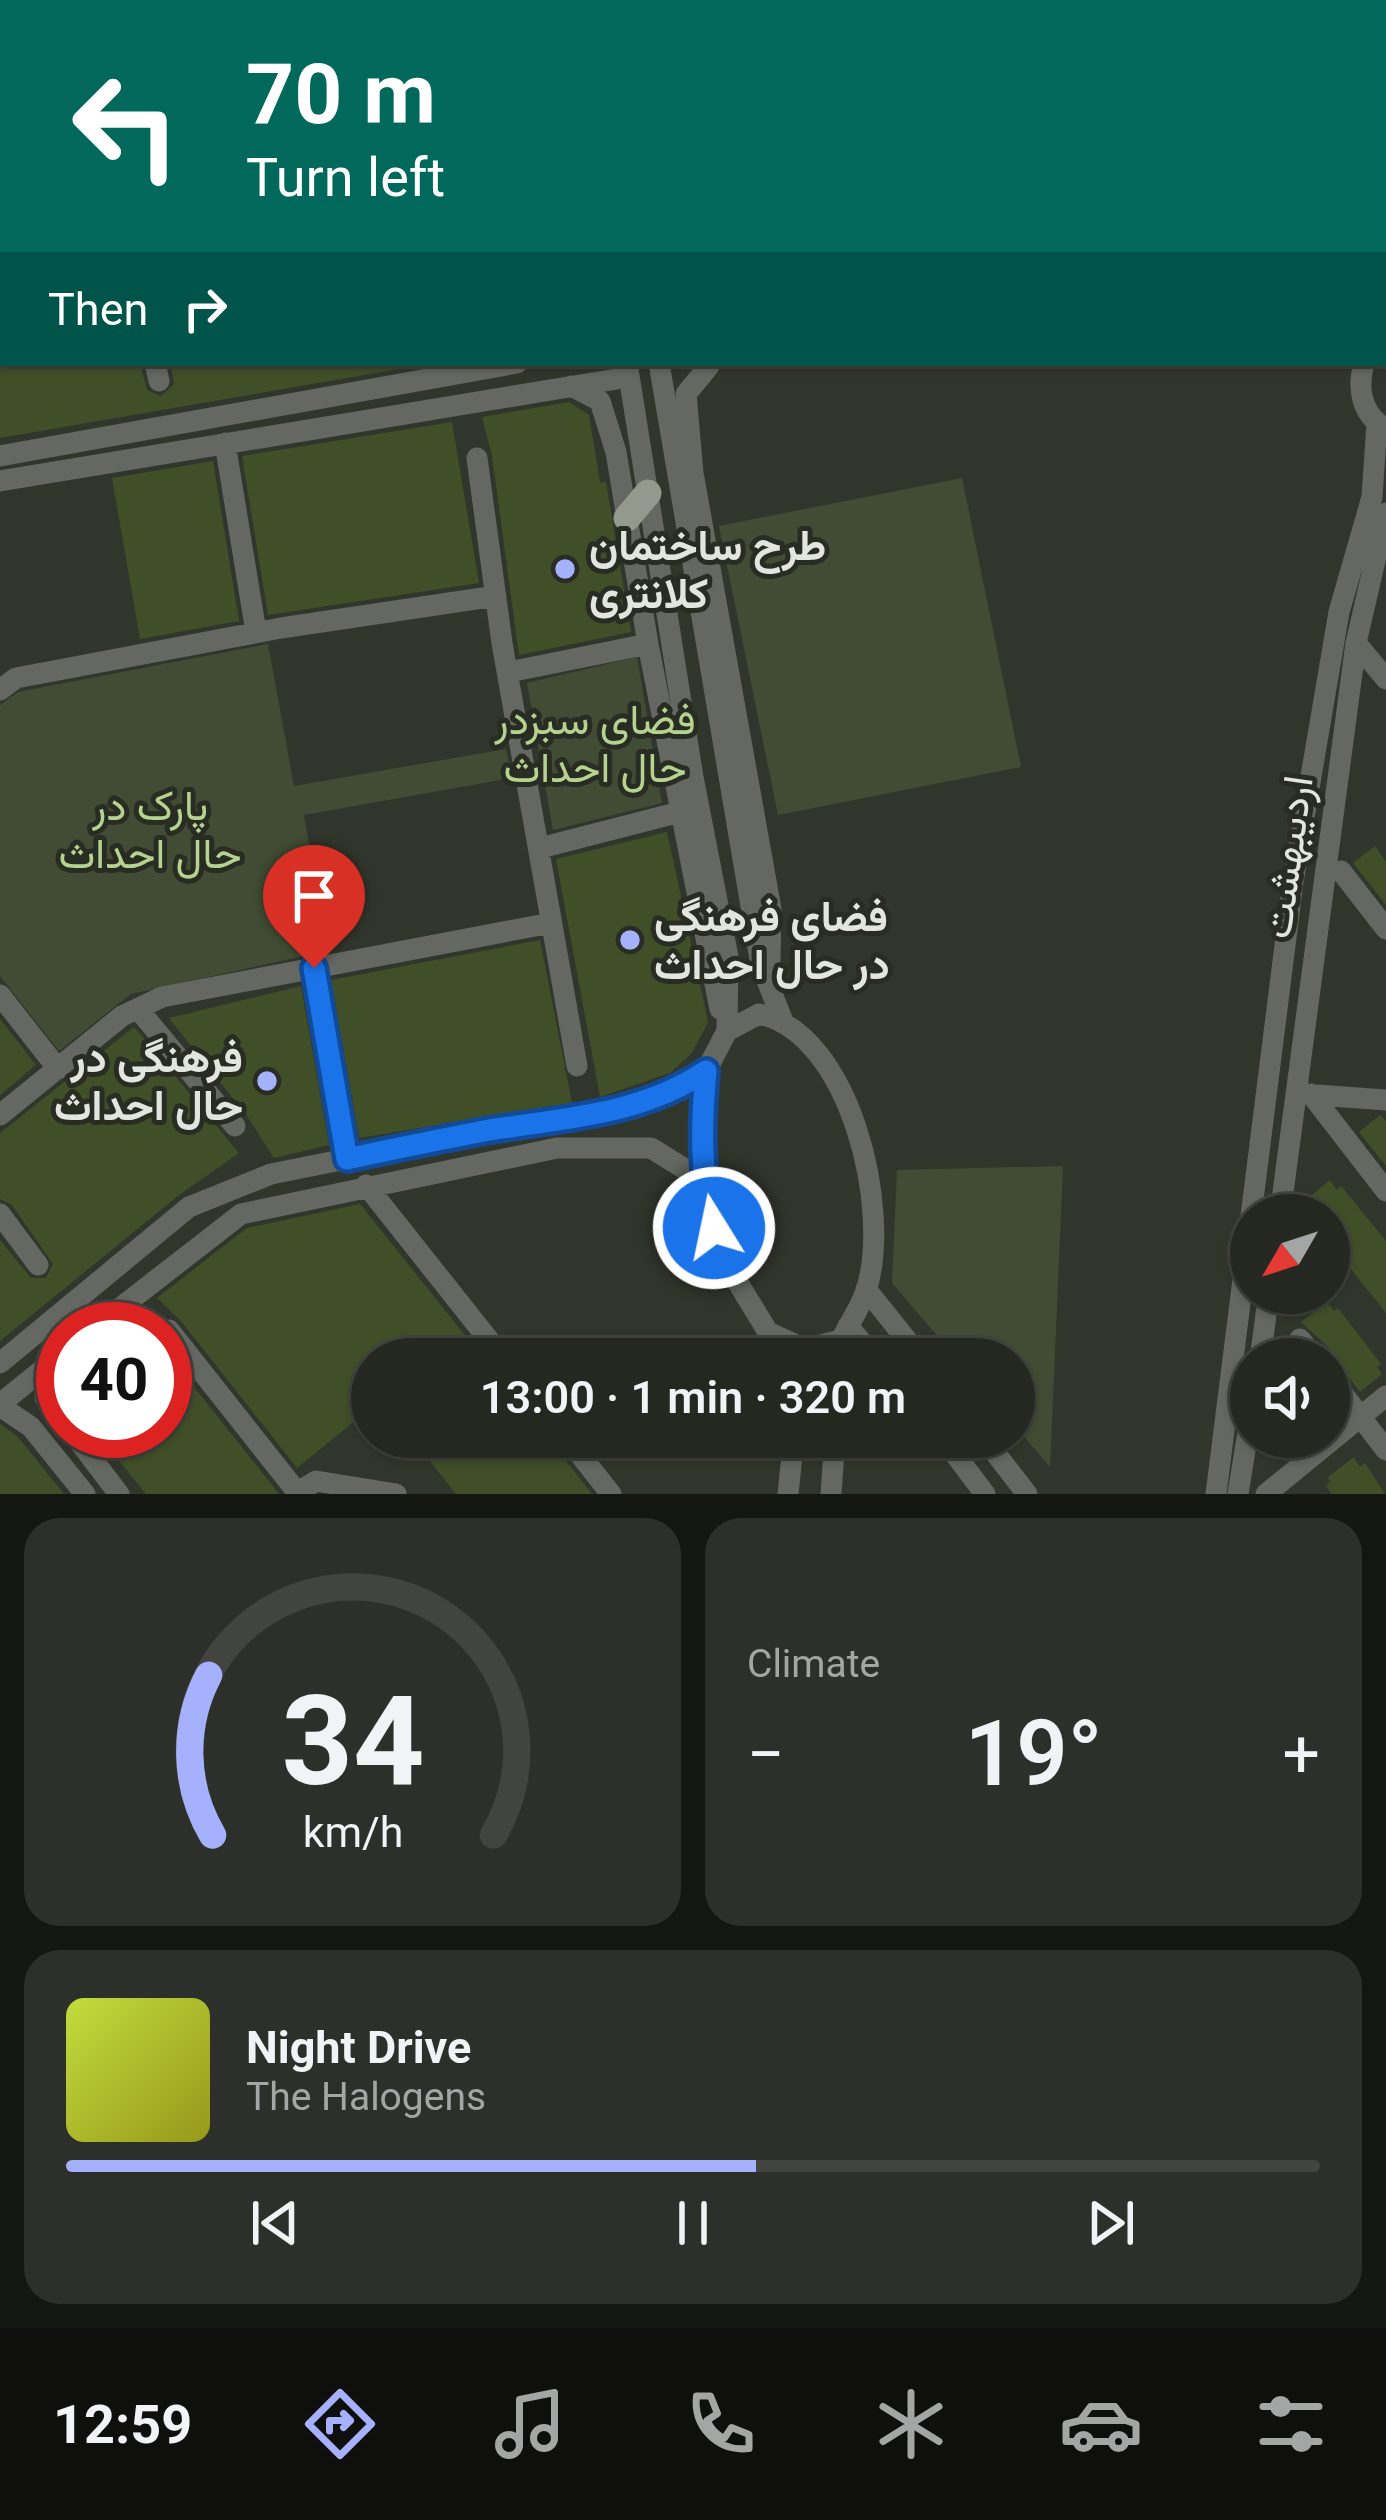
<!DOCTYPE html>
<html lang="en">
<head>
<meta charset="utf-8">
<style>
	body { margin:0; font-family:Roboto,Vazirmatn,sans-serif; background:#2d302a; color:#f1f3f6; height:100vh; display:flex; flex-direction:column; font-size:45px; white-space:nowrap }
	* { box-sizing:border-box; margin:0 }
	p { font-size:39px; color:#a3a6a5 }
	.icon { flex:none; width:66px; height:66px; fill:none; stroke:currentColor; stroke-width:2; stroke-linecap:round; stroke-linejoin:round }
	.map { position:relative; height:1494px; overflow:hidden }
	.drawer { display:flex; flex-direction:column; gap:24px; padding:24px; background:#141612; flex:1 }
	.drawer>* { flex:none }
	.banner { position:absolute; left:0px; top:0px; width:1386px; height:366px; box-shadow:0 3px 9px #0004,0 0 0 3px #42443f; background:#00695c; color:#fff; overflow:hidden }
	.needle { width:78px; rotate:231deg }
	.controls { position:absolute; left:1230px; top:1194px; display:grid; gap:24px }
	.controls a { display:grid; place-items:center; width:120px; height:120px; border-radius:50%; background:#252821; box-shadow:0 3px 9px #0004,0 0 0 3px #42443f; font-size:60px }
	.speed { position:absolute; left:36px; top:1302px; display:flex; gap:24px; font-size:60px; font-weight:700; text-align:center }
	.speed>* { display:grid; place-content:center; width:156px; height:156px; border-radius:50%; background:#252821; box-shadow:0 3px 9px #0004,0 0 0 3px #42443f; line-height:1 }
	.speed .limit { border:18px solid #d22; background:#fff; color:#111 }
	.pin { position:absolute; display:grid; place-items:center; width:102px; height:102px; color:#fff; margin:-123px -51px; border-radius:50% 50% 50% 0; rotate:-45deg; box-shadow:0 0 12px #0007 }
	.pin .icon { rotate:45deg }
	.me { position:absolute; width:132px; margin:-66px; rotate:350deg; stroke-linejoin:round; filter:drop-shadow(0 0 9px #0008) }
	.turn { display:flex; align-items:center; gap:42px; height:252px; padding:0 48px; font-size:54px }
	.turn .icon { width:156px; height:156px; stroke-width:2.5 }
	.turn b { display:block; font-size:84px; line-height:102px }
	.then { display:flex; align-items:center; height:114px; padding:0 48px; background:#0003; gap:24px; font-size:45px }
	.big { font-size:90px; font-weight:600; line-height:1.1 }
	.drawer .tile { flex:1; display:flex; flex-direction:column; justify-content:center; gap:18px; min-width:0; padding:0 42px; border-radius:36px; background:#2d302a }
	.drawer .dial { align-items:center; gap:0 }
	.dial svg { height:312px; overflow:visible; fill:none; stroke:#42443f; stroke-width:7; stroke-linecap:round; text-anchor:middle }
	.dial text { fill:#f1f3f6; stroke:none }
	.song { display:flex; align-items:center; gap:36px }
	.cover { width:144px; height:144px; border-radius:18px; background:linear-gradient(135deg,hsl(70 70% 55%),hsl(60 70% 35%)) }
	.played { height:12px; border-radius:6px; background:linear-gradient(90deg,#a5b1fc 55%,#42443f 55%) }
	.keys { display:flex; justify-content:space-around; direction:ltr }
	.heat { display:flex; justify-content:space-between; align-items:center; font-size:66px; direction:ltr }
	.drawer .tiles { flex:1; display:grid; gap:24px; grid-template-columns:1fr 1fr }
	.tile:last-child { grid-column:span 2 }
	.trip { position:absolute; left:351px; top:1338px; width:684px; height:120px; border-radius:60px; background:#252821; box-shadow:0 3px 9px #0004,0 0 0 3px #42443f; font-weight:600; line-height:120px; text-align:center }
	.dock { display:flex; height:192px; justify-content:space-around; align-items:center; background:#0f100d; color:#a3a6a5 }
	.dock .icon { width:84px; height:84px }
	.dock .active { color:#a5b1fc }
	.dock b { font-size:54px; color:#f1f3f6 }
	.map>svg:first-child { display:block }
	.green { fill:#424c34 }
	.building { fill:#404f28 }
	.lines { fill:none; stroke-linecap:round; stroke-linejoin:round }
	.minor { stroke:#656762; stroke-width:21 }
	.major { stroke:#94998e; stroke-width:27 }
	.route-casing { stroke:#114b97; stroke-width:30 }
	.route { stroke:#1a73e8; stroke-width:21 }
	.poi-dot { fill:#a5b1fc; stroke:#282c22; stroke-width:4.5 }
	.labels { text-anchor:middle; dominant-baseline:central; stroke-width:10; stroke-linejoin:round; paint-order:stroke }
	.poi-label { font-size:42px; font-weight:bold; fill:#e3e6df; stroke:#282c22; text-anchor:start }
	.park-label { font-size:42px; fill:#b6d28f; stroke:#282c22 }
	.street-label { font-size:42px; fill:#e3e6df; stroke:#282c22 }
</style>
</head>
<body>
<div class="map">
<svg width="1386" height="1494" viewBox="0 0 1386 1494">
	<rect width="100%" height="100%" fill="#31362c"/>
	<path class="green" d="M 962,478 L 1021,767 L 778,815 L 719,526 Z
		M 268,644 L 294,786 L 506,749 L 512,778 L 304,815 L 327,951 L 131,994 L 59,1051 L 0,976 L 0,705 L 18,692 Z
		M 637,657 L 662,803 L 553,830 L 527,683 Z
		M 1063,1166 L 1050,1467 L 1014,1425 L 1014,1359 L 957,1359 L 892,1283 L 897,1170 Z"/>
	<path class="building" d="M 0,363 L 140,363 L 147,390 L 161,396 L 174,384 L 170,363 L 405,363 L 405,368 L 0,438 Z
		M 569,402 L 589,415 L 600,483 L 606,482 L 631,632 L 519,655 L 492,456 L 482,417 Z
		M 452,422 L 479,583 L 268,615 L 242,456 Z
		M 213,461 L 239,621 L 140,639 L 112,478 Z
		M 667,832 L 708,1022 L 692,1053 L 670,1073 L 600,1097 L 556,859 Z
		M 1375,846 L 1386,862 L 1386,905 L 1353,863 Z
		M 540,940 L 572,1103 L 359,1138 L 331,980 Z
		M 301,986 L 329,1145 L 274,1158 L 247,1116 L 169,1018 Z
		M 0,1019 L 36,1065 L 0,1095 Z
		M 134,1027 L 239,1153 L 179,1195 L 0,1341 L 0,1240 L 31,1278 L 46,1278 L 53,1264 L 12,1205 L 0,1199 L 0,1133 Z
		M 1380,1115 L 1386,1121 L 1386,1166 L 1359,1132 Z
		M 1330,1180 L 1337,1190 L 1341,1186 L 1386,1241 L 1386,1313 L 1331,1244 L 1335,1239 L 1329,1232 L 1329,1215 L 1298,1215 L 1307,1205 L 1305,1201 Z
		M 360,1204 L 484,1359 L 372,1359 L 372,1386 L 367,1390 L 372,1396 L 372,1407 L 297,1468 L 181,1321 L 157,1298 L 247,1228 Z
		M 1327,1302 L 1334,1311 L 1338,1308 L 1381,1364 L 1377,1367 L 1382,1374 L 1360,1392 L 1341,1367 L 1330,1361 L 1329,1348 L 1301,1322 Z
		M 165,1349 L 182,1372 L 279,1494 L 146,1494 L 103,1441 L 95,1431 L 165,1431 Z
		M 0,1424 L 17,1436 L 64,1494 L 0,1494 Z
		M 411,1437 L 547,1437 L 592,1494 L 456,1494 Z
		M 1354,1457 L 1360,1467 L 1365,1463 L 1385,1494 L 1332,1494 L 1326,1486 L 1330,1482 L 1328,1477 Z"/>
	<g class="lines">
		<path class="minor" d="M 198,0 L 199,3
			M 371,0 L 372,3
			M 476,0 L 477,3
			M 564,0 L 564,3
			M 607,0 L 607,3
			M 24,3 L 42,0
			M 0,7 L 3,6
			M 0,229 L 3,228
			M 1383,340 L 1386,337
			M 155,363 L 159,381
			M 627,363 L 693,777 L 728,957 L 727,1031
			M 659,363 L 761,965 L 782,1019
			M 1364,363 C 1357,389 1361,414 1386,429
			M 709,366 L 686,394 L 693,473 L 771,909 L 770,961
			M 571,386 L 600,401 L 616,452 L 648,644 L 720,1009
			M 225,443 L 256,632
			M 0,456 L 517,363
			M 477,458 L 502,643 L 577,1066
			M 0,481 L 629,377
			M 1356,643 L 1386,679
			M 509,672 L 648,644
			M 0,690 L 16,678 L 281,628 L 496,596
			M 540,848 L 680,812
			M 1341,871 L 1386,929
			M 314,968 L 347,1159
			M 0,995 L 58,1069
			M 138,1009 L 235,1126
			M 759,1014 C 851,1033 892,1211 866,1291 C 860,1308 849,1324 841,1340 L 805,1349 L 768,1332 L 732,1273 L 705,1196 L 701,1131 L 706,1071 L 727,1031 Z
			M 1303,1094 L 1386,1100
			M 1311,1094 L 1386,1191
			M 0,1115 L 122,1016 L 162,997 L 551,923
			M 366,1185 L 504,1359
			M 0,1214 L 38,1265
			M 1280,1215 L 1356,643 L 1386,513
			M 866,1289 L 922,1359
			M 848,1326 L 876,1359
			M 93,1329 L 241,1214 L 557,1148 L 651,1148 L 704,1181
			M 169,1330 L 297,1492
			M 1300,1339 L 1316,1359
			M 1260,1359 L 1269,1293
			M 0,1363 L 189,1207 L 271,1174 L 486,1131 L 615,1112 L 684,1087 L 706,1071
			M 45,1368 L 45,1398 L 63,1421
			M 1329,1376 L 1386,1450
			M 0,1404 L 63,1353
			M 0,1406 L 31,1427 L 85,1494
			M 71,1431 L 119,1494
			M 566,1437 L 611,1494
			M 942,1437 L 985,1494
			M 983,1437 L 1027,1494
			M 295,1494 L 316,1481 L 396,1494
			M 788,1494 L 794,1437
			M 831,1494 L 835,1437
			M 1216,1494 L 1293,882 L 1339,612 L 1372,497 L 1377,423
			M 1238,1494 L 1251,1413
			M 1266,1494 L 1386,1396"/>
		<path class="major" d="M 627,518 L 648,493"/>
	</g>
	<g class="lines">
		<defs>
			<path id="route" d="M 314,968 L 347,1159 C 392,1149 438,1140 484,1131 C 561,1118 639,1116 706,1071 C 701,1125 700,1175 714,1228"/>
		</defs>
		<use href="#route" class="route-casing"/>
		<use href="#route" class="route"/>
	</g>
	<g class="poi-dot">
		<circle cx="565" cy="569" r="12"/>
		<circle cx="630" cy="940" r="12"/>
		<circle cx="267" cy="1081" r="12"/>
	</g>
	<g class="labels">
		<g class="poi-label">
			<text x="589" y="545">طرح ساختمان<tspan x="589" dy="48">کلانتری</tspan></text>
			<text x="654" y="916">فضای فرهنگی<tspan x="654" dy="48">در حال احداث</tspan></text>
			<text x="243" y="1057" text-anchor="end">فرهنگی در<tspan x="243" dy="48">حال احداث</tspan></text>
		</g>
		<g class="park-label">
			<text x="595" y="719">فضای سبزدر<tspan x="595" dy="48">حال احداث</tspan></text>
			<text x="150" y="805">پارک در<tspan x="150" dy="48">حال احداث</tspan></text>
		</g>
		<g class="street-label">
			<text transform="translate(1287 857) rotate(-82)">اردیبهشت</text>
		</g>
	</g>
</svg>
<div class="controls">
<a><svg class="needle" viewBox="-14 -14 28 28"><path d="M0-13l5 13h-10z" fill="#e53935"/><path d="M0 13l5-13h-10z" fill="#a3a6a5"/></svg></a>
<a><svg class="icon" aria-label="sound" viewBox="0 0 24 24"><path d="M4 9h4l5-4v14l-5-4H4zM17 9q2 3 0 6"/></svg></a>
</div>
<div class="speed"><div class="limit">40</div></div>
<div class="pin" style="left:314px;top:968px;background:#d93025"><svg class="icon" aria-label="arrive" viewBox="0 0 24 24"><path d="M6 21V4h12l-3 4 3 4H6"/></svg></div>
<svg class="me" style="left:714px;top:1228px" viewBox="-20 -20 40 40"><circle r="17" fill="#1a73e8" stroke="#fff" stroke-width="3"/><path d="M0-11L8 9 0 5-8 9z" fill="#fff"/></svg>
<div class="trip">13:00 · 1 min · 320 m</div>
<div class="banner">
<div class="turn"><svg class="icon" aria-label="left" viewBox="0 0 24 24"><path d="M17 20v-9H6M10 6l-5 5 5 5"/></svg><div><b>70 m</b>Turn left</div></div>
<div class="then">Then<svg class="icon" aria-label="right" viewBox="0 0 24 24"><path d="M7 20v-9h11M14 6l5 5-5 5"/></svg></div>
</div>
</div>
<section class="drawer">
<div class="tiles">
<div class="tile dial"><svg viewBox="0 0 100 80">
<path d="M14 69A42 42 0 1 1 86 69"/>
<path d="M14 69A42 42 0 0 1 13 28" stroke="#a5b1fc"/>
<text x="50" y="56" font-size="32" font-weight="700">34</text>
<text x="50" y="72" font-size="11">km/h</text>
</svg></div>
<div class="tile"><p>Climate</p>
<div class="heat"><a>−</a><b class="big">19°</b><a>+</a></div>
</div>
<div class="tile">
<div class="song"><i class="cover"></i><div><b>Night Drive</b><p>The Halogens</p></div></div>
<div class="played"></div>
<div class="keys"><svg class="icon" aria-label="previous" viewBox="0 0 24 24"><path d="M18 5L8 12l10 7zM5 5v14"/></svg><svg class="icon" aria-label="pause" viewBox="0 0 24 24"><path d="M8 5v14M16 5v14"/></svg><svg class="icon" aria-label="next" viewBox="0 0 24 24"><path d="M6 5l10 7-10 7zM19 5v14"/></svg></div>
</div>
</div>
</section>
<nav class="dock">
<b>12:59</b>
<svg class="icon active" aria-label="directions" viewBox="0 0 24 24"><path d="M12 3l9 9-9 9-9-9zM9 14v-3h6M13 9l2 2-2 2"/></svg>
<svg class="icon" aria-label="music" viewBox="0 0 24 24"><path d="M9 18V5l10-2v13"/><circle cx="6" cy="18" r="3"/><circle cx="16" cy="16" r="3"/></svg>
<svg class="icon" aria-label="phone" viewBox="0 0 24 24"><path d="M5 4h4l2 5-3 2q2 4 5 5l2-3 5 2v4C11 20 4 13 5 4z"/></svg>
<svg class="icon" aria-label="climate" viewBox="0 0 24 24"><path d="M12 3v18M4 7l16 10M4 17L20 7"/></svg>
<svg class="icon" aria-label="car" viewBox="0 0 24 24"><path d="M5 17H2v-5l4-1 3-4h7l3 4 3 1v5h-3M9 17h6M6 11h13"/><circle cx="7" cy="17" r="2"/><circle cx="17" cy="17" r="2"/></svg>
<svg class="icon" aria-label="filters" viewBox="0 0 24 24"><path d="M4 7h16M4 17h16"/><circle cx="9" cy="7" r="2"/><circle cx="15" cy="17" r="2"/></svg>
</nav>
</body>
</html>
